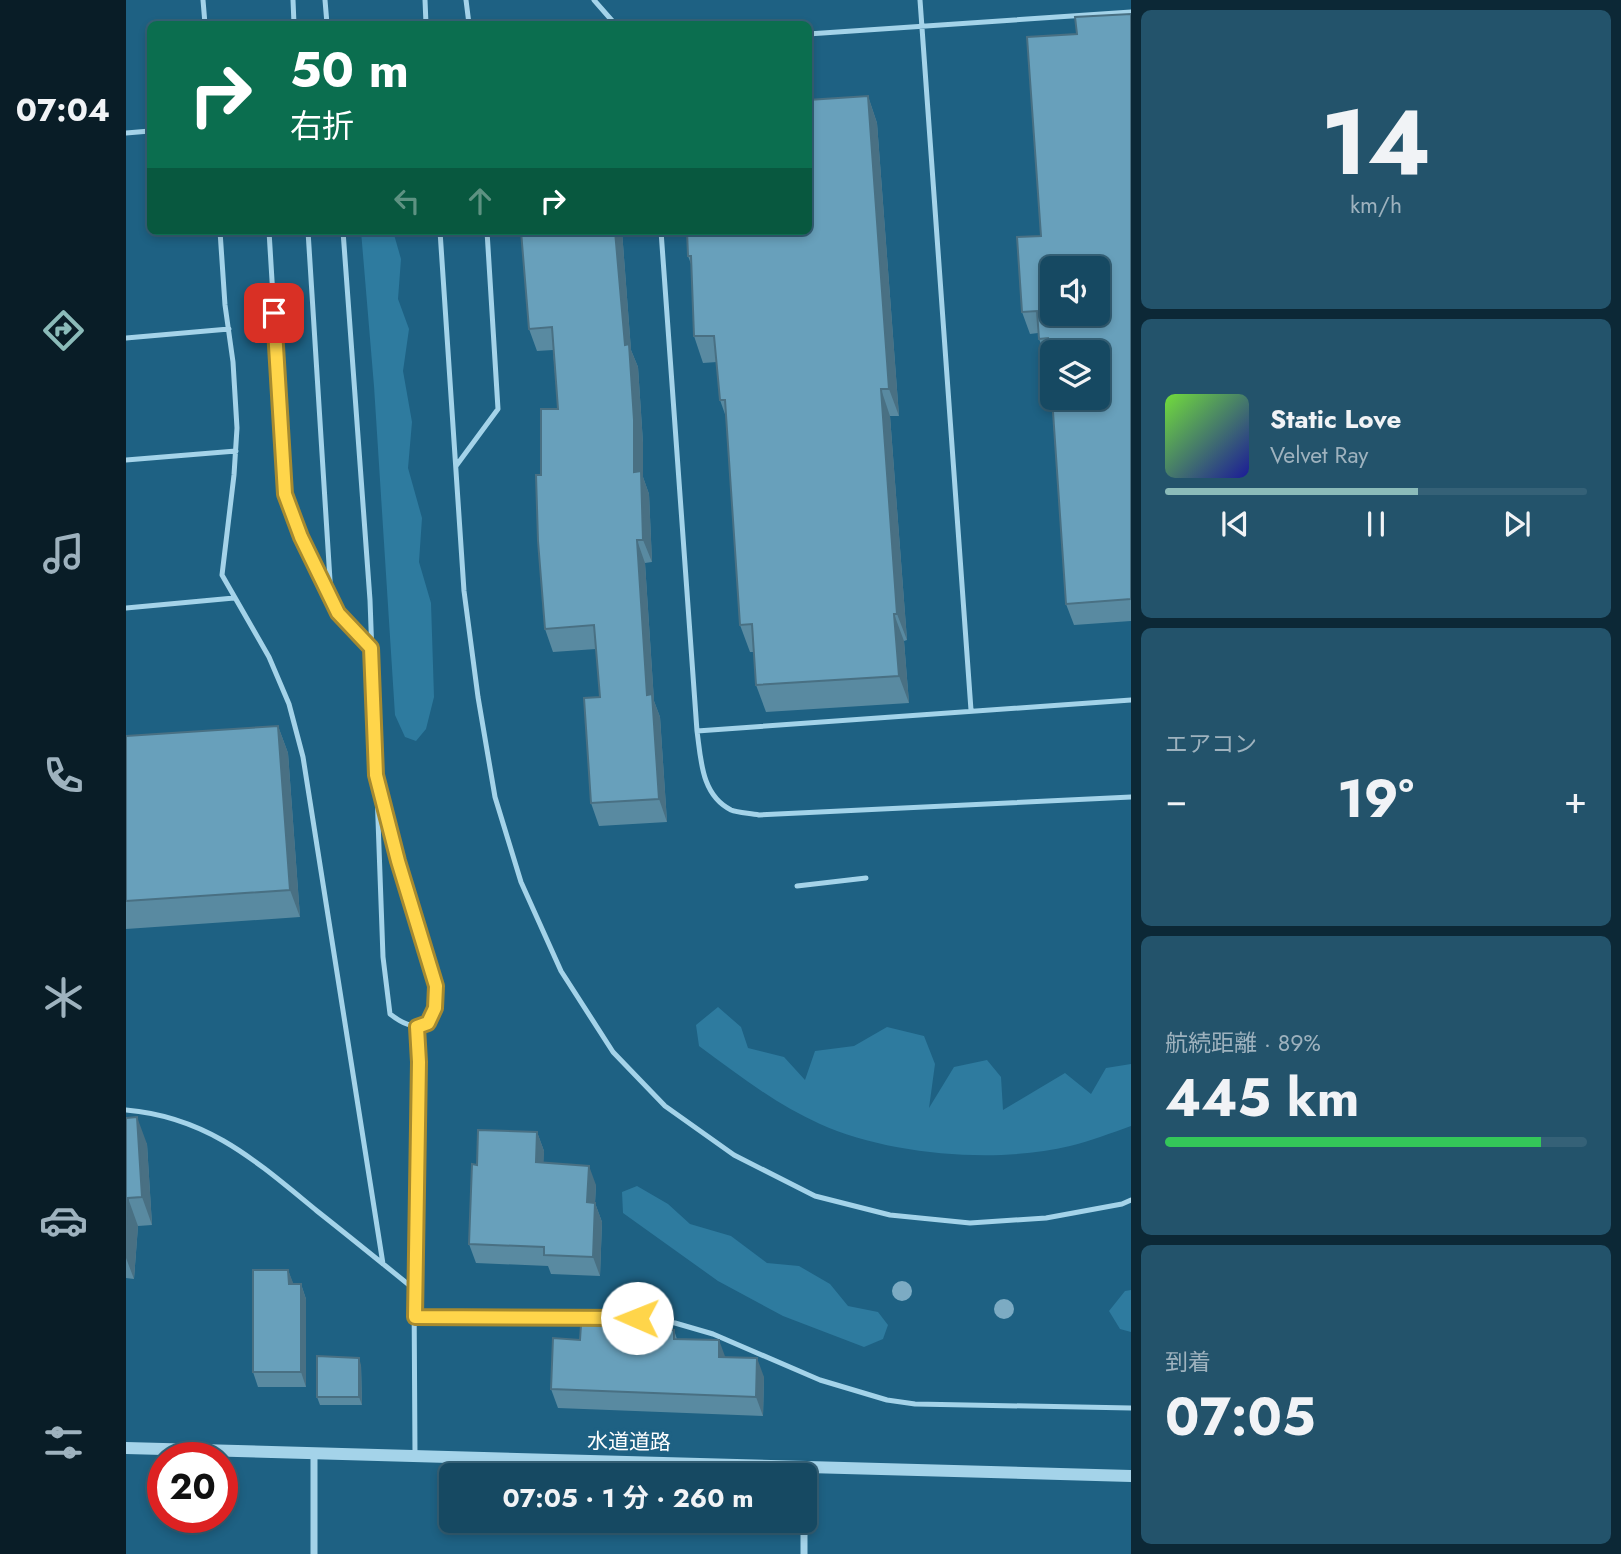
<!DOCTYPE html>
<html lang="ja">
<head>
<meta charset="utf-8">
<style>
	body { margin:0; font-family:Jost,"Noto Sans JP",sans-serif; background:#23536b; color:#f1f3f6; height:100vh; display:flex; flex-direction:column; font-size:26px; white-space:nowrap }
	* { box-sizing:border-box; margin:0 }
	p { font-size:23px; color:#9eb2be }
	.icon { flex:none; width:38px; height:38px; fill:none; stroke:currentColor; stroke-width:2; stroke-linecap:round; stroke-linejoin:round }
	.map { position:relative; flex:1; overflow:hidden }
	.side { display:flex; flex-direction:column; gap:10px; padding:10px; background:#0c2836; width:490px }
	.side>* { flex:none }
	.guide { position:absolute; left:21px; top:21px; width:665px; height:214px; border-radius:10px; box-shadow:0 4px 10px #0003,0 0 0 2px #356177; background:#0b6e4f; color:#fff; overflow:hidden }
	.tools { position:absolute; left:914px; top:256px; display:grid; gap:14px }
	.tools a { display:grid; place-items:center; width:70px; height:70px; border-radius:10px; background:#164962; box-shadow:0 4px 10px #0003,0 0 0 2px #356177; font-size:35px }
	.speed { position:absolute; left:21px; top:1442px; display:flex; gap:14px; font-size:35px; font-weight:700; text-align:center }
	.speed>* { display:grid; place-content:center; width:91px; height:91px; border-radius:50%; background:#164962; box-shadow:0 4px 10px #0003,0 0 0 2px #356177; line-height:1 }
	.speed .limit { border:10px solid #d22; background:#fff; color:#111 }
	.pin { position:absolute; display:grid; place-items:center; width:60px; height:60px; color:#fff; margin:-30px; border-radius:14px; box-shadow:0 4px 10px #0006 }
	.me { position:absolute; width:77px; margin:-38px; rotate:271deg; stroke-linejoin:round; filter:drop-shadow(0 0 5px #0008) }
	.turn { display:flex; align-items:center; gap:24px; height:147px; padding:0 28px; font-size:32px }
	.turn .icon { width:91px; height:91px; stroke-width:2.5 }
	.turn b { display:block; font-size:49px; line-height:60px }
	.lanes { display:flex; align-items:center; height:66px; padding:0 28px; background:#0003; justify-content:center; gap:35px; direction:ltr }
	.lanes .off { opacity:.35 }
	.big { font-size:52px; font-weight:700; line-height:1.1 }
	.side .tile { flex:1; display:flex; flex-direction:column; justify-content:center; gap:10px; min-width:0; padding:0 24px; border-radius:10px; background:#23536b }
	.side .dial { align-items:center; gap:0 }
	.dial b { font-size:91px; line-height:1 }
	.song { display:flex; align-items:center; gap:21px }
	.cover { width:84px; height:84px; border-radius:10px; background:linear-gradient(135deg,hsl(100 70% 55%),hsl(240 70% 35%)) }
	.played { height:7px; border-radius:4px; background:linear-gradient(90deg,#8bbbb9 60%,#356177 60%) }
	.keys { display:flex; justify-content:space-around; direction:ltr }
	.heat { display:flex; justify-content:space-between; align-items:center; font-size:38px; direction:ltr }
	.charge { height:10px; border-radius:5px; background:linear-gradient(90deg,#34c759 89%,#356177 0) }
	.trip { position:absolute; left:313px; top:1463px; width:378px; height:70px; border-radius:10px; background:#164962; box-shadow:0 4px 10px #0003,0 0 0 2px #356177; font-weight:700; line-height:70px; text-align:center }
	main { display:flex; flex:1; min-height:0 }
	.tabs { display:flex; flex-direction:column; width:126px; justify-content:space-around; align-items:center; background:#091d27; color:#9eb2be }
	.tabs .icon { width:49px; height:49px }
	.tabs .on { color:#8bbbb9 }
	.tabs b { font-size:32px; color:#f1f3f6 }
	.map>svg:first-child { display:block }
	.green { fill:#2e7b9f }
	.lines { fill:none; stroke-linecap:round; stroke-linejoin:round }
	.service { stroke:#a4d3e9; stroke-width:5 }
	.minor { stroke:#a4d3e9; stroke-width:7 }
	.tertiary { stroke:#a4d3e9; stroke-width:12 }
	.tree { fill:#7cabc3 }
	.wall { fill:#598aa1 }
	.shaded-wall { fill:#497083 }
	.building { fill:#68a0bb; stroke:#497083; stroke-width:2; fill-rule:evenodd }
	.route-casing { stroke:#a68a30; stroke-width:18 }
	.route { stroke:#ffd54a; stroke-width:12 }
	.labels { text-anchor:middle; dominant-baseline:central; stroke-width:7; stroke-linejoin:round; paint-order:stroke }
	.street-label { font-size:21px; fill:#fff; stroke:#1e6183 }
</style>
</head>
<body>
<main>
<nav class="tabs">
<b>07:04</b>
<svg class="icon on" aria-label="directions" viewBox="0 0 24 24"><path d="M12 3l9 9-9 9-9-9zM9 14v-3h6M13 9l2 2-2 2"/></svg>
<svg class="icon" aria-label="music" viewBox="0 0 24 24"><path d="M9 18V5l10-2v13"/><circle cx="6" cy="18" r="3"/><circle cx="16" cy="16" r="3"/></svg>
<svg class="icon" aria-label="phone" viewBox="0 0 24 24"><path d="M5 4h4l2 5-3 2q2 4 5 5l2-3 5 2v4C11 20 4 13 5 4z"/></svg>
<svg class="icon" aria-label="climate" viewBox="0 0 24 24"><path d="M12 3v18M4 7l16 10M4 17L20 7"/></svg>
<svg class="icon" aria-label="car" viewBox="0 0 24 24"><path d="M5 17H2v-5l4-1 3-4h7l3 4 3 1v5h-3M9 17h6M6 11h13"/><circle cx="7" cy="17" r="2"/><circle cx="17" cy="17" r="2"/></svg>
<svg class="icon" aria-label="filters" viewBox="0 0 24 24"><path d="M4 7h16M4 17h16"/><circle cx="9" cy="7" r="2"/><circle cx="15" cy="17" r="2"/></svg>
</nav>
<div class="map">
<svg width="1005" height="1554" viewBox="0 0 1005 1554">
	<rect width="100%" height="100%" fill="#1e6183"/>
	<path class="green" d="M 235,231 L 267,231 L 275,259 L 272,299 L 283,329 L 277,371 L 286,422 L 282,468 L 296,518 L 293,562 L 305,603 L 308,697 L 300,729 L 290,741 L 279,737 L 269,715 L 248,386 Z
		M 592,1007 L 615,1027 L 622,1048 L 658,1057 L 679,1080 L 689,1051 L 728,1046 L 761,1027 L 798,1036 L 809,1064 L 803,1108 L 828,1067 L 861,1060 L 875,1077 L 877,1110 L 939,1073 L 965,1094 L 980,1068 L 1005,1064 L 1005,1126 C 985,1133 965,1141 944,1146 C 870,1164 763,1155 694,1124 C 651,1105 611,1074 573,1046 L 570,1025 Z
		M 511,1186 L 542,1204 L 564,1224 L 605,1236 L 641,1263 L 673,1266 L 704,1284 L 722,1306 L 752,1312 L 762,1325 L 757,1339 L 738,1347 L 657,1316 L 592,1281 L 497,1213 L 496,1192 Z
		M 1005,1290 L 1005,1332 L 994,1329 L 983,1311 L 999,1291 Z"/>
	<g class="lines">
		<path class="service" d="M 77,0 L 79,24
			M 167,0 L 168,24
			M 199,0 L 201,24
			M 299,0 L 300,24
			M 340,0 L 343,24
			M 468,0 L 489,24
			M 794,0 L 845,710
			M 682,34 L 1005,12
			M 0,133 L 24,131
			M 94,231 L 99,305 L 107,362 L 111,428 L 108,475 L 96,575 L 143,657 L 163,704 L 177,757 L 257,1264
			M 143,231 L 159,494 L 175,536 L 203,592
			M 182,231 L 205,596 L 212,613 L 245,647
			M 217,231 L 244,600 L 257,957 L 264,1014 C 277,1024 286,1029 302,1022 L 309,1008 L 310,986 L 272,861 L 250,775
			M 314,231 L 338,591 L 352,697 L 369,797 L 395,882 L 435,971 L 487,1052 L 539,1106 L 608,1155 L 689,1196 L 764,1215 L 844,1223 L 920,1218 L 996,1204 L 1005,1200
			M 535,231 L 571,731 C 575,759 575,795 605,810 C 612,813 624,813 633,815 L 1005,797
			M 0,338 L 103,329
			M 0,460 L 110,451
			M 330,466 L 372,409 L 361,231
			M 0,608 L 108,598
			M 571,731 L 1005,700
			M 671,886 L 740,878
			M 0,1110 C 82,1117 130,1161 191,1211 C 224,1237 256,1263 288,1289 L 289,1455
			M 288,1289 L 293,1062 L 291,1027
			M 289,1317 L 511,1318 L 549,1323 L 587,1334 L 694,1380 L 761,1400 L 789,1404 L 1005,1408"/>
		<path class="minor" d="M 678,1521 L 678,1554
			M 188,1554 L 188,1454"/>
		<path class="tertiary" d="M 0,1448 L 1005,1476"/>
	</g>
	<g class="tree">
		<circle cx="776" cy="1291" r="10"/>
		<circle cx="878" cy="1309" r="10"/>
	</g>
	<path class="wall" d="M 1005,14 L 1005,621 L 948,625 L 940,604 L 923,360 L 921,360 L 913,339 L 912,333 L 904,334 L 896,312 L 915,236 L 951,34 Z
		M 742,96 L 751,123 L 773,416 L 764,416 L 781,640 L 778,641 L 783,703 L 640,712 L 630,685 L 628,652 L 624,652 L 614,625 L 600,417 L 594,400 L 591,362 L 577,363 L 568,336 L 565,264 L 562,256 Z
		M 395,231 L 496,231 L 505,350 L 512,367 L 517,443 L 517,477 L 523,494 L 526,562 L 519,563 L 528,701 L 534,717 L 541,822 L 473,826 L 465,803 L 474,697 L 470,649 L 427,652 L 419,629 L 415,475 L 432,409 L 427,350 L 411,351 L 403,329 Z
		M 152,726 L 162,753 L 174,917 L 0,929 L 0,736 Z
		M 0,1118 L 21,1144 L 26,1225 L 12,1226 L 8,1279 L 0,1278 Z
		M 411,1132 L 418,1151 L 417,1162 L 470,1185 L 469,1203 L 476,1222 L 474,1276 L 425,1274 L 422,1266 L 350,1263 L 343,1244 L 351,1165 Z
		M 162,1270 L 167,1284 L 175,1284 L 180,1299 L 180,1387 L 132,1387 L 127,1372 Z
		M 548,1330 L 551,1339 L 600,1357 L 638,1377 L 637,1416 L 432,1408 L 425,1389 Z
		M 235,1365 L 236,1405 L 194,1405 L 191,1397 Z"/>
	<path class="shaded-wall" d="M 742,96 L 751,123 L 773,416 L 763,389 Z
		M 489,231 L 496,231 L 505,350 L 512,367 L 517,443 L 517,477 L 523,494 L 526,562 L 517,540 L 508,472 Z
		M 755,389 L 764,416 L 781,640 L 771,614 Z
		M 511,540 L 519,563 L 528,701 L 534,717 L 541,822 L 533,799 L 521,695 Z
		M 768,614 L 778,641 L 783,703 L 773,676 Z
		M 152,726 L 162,753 L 174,917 L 164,890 Z
		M 11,1117 L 21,1144 L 26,1225 L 16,1197 Z
		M 411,1132 L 418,1151 L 417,1181 L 410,1162 Z
		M 463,1166 L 470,1185 L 468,1221 L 461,1202 Z
		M 2,1198 L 12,1226 L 8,1279 L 0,1258 L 0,1226 Z
		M 469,1203 L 476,1222 L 474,1276 L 467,1257 Z
		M 162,1270 L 168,1285 L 163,1284 Z
		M 175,1284 L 180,1299 L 180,1387 L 175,1372 Z
		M 593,1340 L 600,1359 L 593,1357 Z
		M 233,1358 L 235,1365 L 236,1405 L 233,1397 Z
		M 631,1358 L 638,1377 L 637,1416 L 630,1397 Z"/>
	<path class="building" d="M 1005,14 L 1005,599 L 940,604 L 926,397 L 971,397 L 971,352 L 926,352 L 926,396 L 922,338 L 913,339 L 911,311 L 896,312 L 891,237 L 915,236 L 901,37 L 951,34 L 949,17 ZM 926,268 L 971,268 L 971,313 L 926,313 Z
		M 742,96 L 763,389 L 755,389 L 771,614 L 768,614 L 773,676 L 630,685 L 626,624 L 614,625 L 599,400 L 594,400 L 588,336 L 568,336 L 565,256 L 562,256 L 561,231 L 682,231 L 682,100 Z
		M 395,231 L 489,231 L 499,345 L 503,344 L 508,420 L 508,472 L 515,471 L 517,540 L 511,540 L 521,695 L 526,694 L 533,799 L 465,803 L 458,698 L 474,697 L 468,625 L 419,629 L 412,541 L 410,475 L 415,475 L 415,409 L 432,409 L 426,327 L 403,329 Z
		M 152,726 L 164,890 L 0,901 L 0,736 Z
		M 11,1117 L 16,1197 L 2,1198 L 0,1226 L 0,1118 Z
		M 352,1130 L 411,1132 L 410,1162 L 463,1166 L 461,1202 L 469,1203 L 467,1257 L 418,1255 L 418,1247 L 343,1244 L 346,1164 L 351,1165 Z
		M 127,1270 L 162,1270 L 163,1284 L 175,1284 L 175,1372 L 127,1372 Z
		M 455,1325 L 548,1330 L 548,1339 L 593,1340 L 593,1357 L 631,1358 L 630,1397 L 425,1389 L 427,1338 L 454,1340 Z
		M 191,1356 L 233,1358 L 233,1397 L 191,1397 Z"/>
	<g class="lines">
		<defs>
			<path id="route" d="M 148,313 L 159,494 L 175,537 L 212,613 L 245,648 L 250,775 L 272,861 L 310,986 L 309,1008 L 302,1023 L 291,1027 L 293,1062 L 289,1317 L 511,1318"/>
		</defs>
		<use href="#route" class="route-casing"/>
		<use href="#route" class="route"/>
	</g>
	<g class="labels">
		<g class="street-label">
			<text transform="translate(503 1442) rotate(1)">水道道路</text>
		</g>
	</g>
</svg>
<div class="tools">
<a><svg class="icon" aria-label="sound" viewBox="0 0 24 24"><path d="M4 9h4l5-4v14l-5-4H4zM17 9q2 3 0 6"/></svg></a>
<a><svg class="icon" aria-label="layers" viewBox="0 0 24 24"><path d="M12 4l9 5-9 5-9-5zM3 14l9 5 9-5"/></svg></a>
</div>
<div class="speed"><div class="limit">20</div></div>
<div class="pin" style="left:148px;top:313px;background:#d93025"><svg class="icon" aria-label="arrive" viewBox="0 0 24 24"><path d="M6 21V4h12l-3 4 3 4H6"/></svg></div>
<svg class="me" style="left:511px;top:1318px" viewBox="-20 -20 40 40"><circle r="19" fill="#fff"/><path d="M0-13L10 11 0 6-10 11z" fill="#ffd54a"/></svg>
<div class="trip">07:05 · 1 分 · 260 m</div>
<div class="guide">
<div class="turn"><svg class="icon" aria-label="right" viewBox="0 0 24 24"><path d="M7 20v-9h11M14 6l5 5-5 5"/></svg><div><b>50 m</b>右折</div></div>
<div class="lanes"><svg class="icon off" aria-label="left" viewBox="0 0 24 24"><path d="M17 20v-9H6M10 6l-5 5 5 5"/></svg><svg class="icon off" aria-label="ahead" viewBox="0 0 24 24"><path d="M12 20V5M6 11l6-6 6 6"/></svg><svg class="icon" aria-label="right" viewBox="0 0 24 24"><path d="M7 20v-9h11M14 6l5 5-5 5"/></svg></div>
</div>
</div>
<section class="side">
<div class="tile dial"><b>14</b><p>km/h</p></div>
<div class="tile">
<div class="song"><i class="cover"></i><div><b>Static Love</b><p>Velvet Ray</p></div></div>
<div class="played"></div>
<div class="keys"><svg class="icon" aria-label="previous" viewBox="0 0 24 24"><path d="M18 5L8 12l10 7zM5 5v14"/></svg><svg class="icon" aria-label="pause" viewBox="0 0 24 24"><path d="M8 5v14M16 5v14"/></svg><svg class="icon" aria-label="next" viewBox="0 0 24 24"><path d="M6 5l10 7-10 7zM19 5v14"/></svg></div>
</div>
<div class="tile"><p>エアコン</p>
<div class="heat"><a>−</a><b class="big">19°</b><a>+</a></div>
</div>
<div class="tile"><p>航続距離 · 89%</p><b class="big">445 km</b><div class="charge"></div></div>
<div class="tile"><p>到着</p><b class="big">07:05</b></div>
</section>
</main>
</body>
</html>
